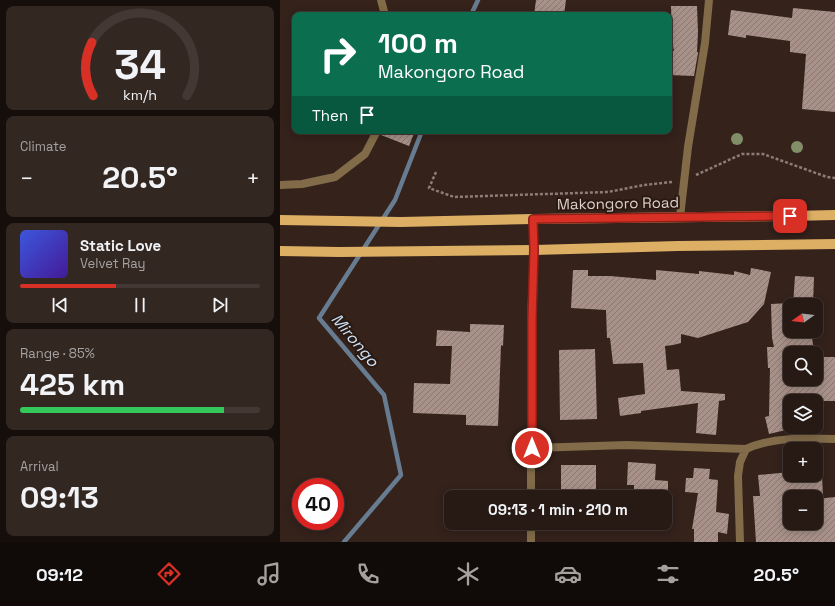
<!DOCTYPE html>
<html lang="en">
<head>
<meta charset="utf-8">
<style>
	body { margin:0; font-family:"Space Grotesk",sans-serif; background:#332722; color:#f1f3f6; height:100vh; display:flex; flex-direction:column; font-size:15px; white-space:nowrap }
	* { box-sizing:border-box; margin:0 }
	p { font-size:13px; color:#a4a1a0 }
	.icon { flex:none; width:22px; height:22px; fill:none; stroke:currentColor; stroke-width:2; stroke-linecap:round; stroke-linejoin:round }
	.map { position:relative; flex:1; overflow:hidden }
	.drawer { display:flex; flex-direction:column; gap:6px; padding:6px; background:#150e0b; width:280px }
	.drawer>* { flex:none }
	.banner { position:absolute; left:12px; top:12px; width:380px; height:122px; border-radius:8px; box-shadow:0 2px 10px #0003,0 0 0 1px #433834; background:#0b6e4f; color:#fff; overflow:hidden }
	.needle { width:26px; rotate:256deg }
	.tools { position:absolute; left:503px; top:298px; display:grid; gap:8px }
	.tools a { display:grid; place-items:center; width:40px; height:40px; border-radius:8px; background:#271a14; box-shadow:0 2px 10px #0003,0 0 0 1px #433834; font-size:20px }
	.speed { position:absolute; left:12px; top:478px; display:flex; gap:8px; font-size:20px; font-weight:700; text-align:center }
	.speed>* { display:grid; place-content:center; width:52px; height:52px; border-radius:50%; background:#271a14; box-shadow:0 2px 10px #0003,0 0 0 1px #433834; line-height:1 }
	.speed .limit { border:6px solid #d22; background:#fff; color:#111 }
	.pin { position:absolute; display:grid; place-items:center; width:34px; height:34px; color:#fff; margin:-17px; border-radius:8px; box-shadow:0 2px 6px #0006 }
	.me { position:absolute; width:44px; margin:-22px; rotate:0deg; stroke-linejoin:round; filter:drop-shadow(0 0 3px #0008) }
	.turn { display:flex; align-items:center; gap:14px; height:84px; padding:0 20px; font-size:18px }
	.turn .icon { width:52px; height:52px; stroke-width:2.5 }
	.turn b { display:block; font-size:28px; line-height:34px }
	.then { display:flex; align-items:center; height:38px; padding:0 20px; background:#0003; gap:8px; font-size:15px }
	.big { font-size:30px; font-weight:700; line-height:1.1 }
	.drawer .widget { flex:1; display:flex; flex-direction:column; justify-content:center; gap:6px; min-width:0; padding:0 14px; border-radius:8px; background:#332722 }
	.drawer .dial { align-items:center; gap:0 }
	.dial svg { height:104px; overflow:visible; fill:none; stroke:#433834; stroke-width:7; stroke-linecap:round; text-anchor:middle }
	.dial text { fill:#f1f3f6; stroke:none }
	.song { display:flex; align-items:center; gap:12px }
	.cover { width:48px; height:48px; border-radius:6px; background:linear-gradient(135deg,hsl(230 70% 55%),hsl(260 70% 35%)) }
	.played { height:4px; border-radius:2px; background:linear-gradient(90deg,#d93025 40%,#433834 40%) }
	.keys { display:flex; justify-content:space-around; direction:ltr }
	.heat { display:flex; justify-content:space-between; align-items:center; font-size:22px; direction:ltr }
	.charge { height:6px; border-radius:3px; background:linear-gradient(90deg,#34c759 85%,#433834 0) }
	.trip { position:absolute; left:164px; top:490px; width:228px; height:40px; border-radius:8px; background:#271a14; box-shadow:0 2px 10px #0003,0 0 0 1px #433834; font-weight:700; line-height:40px; text-align:center }
	.tabs { display:flex; height:64px; justify-content:space-around; align-items:center; background:#100a08; color:#a4a1a0 }
	.tabs .icon { width:28px; height:28px }
	.tabs .on { color:#d93025 }
	.tabs b { font-size:18px; color:#f1f3f6 }
	main { display:flex; flex:1; min-height:0 }
	.map>svg:first-child { display:block }
	.lines { fill:none; stroke-linecap:round; stroke-linejoin:round }
	.stream { stroke:#677c91; stroke-width:4.5 }
	.building { fill:url(#building-hatch) }
	.path { stroke:#8d7d78; stroke-width:2.5; stroke-dasharray:3 2; stroke-linecap:butt }
	.minor { stroke:#816b49; stroke-width:8 }
	.tertiary { stroke:#816b49; stroke-width:8 }
	.primary { stroke:#dcaf64; stroke-width:10 }
	.tree { fill:#828e67 }
	.route-casing { stroke:#8d1f18; stroke-width:10 }
	.route { stroke:#d93025; stroke-width:7 }
	.labels { text-anchor:middle; dominant-baseline:central; stroke-width:4; stroke-linejoin:round; paint-order:stroke }
	.street-label { font-size:15px; fill:#dccfca; stroke:#2a1912 }
	.water-label { font-size:16px; font-style:italic; fill:#cce3f9; stroke:#2a1912 }
</style>
</head>
<body>
<main>
<section class="drawer">
<div class="widget dial"><svg viewBox="0 0 100 80">
<path d="M14 69A42 42 0 1 1 86 69"/>
<path d="M14 69A42 42 0 0 1 13 28" stroke="#d93025"/>
<text x="50" y="56" font-size="32" font-weight="700">34</text>
<text x="50" y="72" font-size="11">km/h</text>
</svg></div>
<div class="widget"><p>Climate</p>
<div class="heat"><a>−</a><b class="big">20.5°</b><a>+</a></div>
</div>
<div class="widget">
<div class="song"><i class="cover"></i><div><b>Static Love</b><p>Velvet Ray</p></div></div>
<div class="played"></div>
<div class="keys"><svg class="icon" aria-label="previous" viewBox="0 0 24 24"><path d="M18 5L8 12l10 7zM5 5v14"/></svg><svg class="icon" aria-label="pause" viewBox="0 0 24 24"><path d="M8 5v14M16 5v14"/></svg><svg class="icon" aria-label="next" viewBox="0 0 24 24"><path d="M6 5l10 7-10 7zM19 5v14"/></svg></div>
</div>
<div class="widget"><p>Range · 85%</p><b class="big">425 km</b><div class="charge"></div></div>
<div class="widget"><p>Arrival</p><b class="big">09:13</b></div>
</section>
<div class="map">
<svg width="555" height="542" viewBox="0 0 555 542">
	<defs>
		<pattern id="building-hatch" width="6" height="6" patternUnits="userSpaceOnUse"><rect width="6" height="6" fill="#a89188"/><path d="M-1 1l2-2M0 6l6-6M5 7l2-2" fill="none" stroke="#897872"/></pattern>
	</defs>
	<rect width="100%" height="100%" fill="#34221b"/>
	<g class="lines">
		<path class="stream" d="M 191,15 L 198,0
			M 64,542 L 121,475 L 104,395 L 39,318 L 115,200 L 142,131"/>
	</g>
	<path class="building" d="M 256,0 L 286,0 L 284,15 L 254,15 Z
		M 391,6 L 417,6 L 418,32 L 417,52 L 418,52 L 418,53 L 414,76 L 389,75 L 389,51 L 394,51 L 392,40 Z
		M 513,8 L 555,12 L 555,112 L 522,109 L 526,54 L 510,52 L 510,41 L 466,35 L 466,38 L 448,35 L 451,10 L 512,18 Z
		M 102,131 L 135,131 L 129,146 L 101,135 Z
		M 471,268 L 491,272 L 484,304 L 468,322 L 418,338 L 401,334 L 401,343 L 393,345 L 385,346 L 387,370 L 399,369 L 401,391 L 445,394 L 445,400 L 439,401 L 436,435 L 416,433 L 418,403 L 361,411 L 361,413 L 340,416 L 338,398 L 365,394 L 363,363 L 333,364 L 330,338 L 327,338 L 326,310 L 291,308 L 293,270 L 308,270 L 308,276 L 330,276 L 376,280 L 376,270 L 419,274 L 419,271 L 454,275 L 454,271 L 470,275 Z
		M 515,276 L 534,277 L 533,305 L 513,305 Z
		M 509,303 L 510,335 L 531,332 L 534,350 L 510,353 L 510,379 L 536,379 L 536,357 L 555,357 L 555,401 L 510,401 L 510,429 L 489,434 L 485,417 L 489,416 L 490,368 L 488,368 L 487,347 L 494,347 L 492,338 L 491,304 Z
		M 190,324 L 224,325 L 223,346 L 221,345 L 218,426 L 186,425 L 186,415 L 133,413 L 134,383 L 170,384 L 172,346 L 156,346 L 157,330 L 190,332 Z
		M 315,349 L 317,419 L 280,420 L 279,350 Z
		M 348,462 L 376,464 L 375,480 L 388,481 L 388,494 L 377,494 L 377,497 L 354,497 L 354,485 L 347,485 Z
		M 281,465 L 316,465 L 316,497 L 281,497 Z
		M 414,468 L 430,469 L 429,479 L 438,480 L 436,512 L 449,514 L 447,534 L 438,532 L 438,542 L 414,542 L 414,529 L 412,529 L 418,493 L 405,492 L 406,478 L 413,478 Z
		M 510,472 L 510,475 L 542,475 L 543,497 L 510,497 L 510,523 L 536,523 L 536,499 L 555,497 L 555,542 L 476,542 L 473,496 L 480,496 L 478,475 Z"/>
	<g class="lines">
		<path class="path" d="M 156,172 L 149,188 L 174,197 L 328,192 L 364,185 L 392,182
			M 416,175 L 462,154 L 483,154 L 547,177 L 555,178"/>
		<path class="minor" d="M 101,0 L 105,15
			M 0,185 L 22,184 L 55,177 L 85,154 L 97,131
			M 400,217 L 408,147 L 425,43 L 429,0
			M 252,448 L 347,445 L 466,449 C 492,437 526,438 555,439
			M 460,542 L 458,476 L 460,462 L 466,449"/>
		<path class="tertiary" d="M 251,497 L 251,320 L 254,250 L 253,219
			M 251,542 L 251,523"/>
		<path class="primary" d="M 0,220 L 121,222 L 253,219 L 510,216 L 555,215
			M 0,251 L 59,252 L 254,250 L 398,246 L 555,244"/>
	</g>
	<g class="tree">
		<circle cx="457" cy="139" r="6"/>
		<circle cx="517" cy="147" r="6"/>
	</g>
	<g class="lines">
		<defs>
			<path id="route" d="M 252,448 L 252,320 L 254,250 L 253,219 L 510,216"/>
		</defs>
		<use href="#route" class="route-casing"/>
		<use href="#route" class="route"/>
	</g>
	<g class="labels">
		<g class="street-label">
			<text transform="translate(338 203) rotate(-1)">Makongoro Road</text>
		</g>
		<g class="water-label">
			<text transform="translate(75 340) rotate(50)">Mirongo</text>
		</g>
	</g>
</svg>
<div class="tools">
<a><svg class="needle" viewBox="-14 -14 28 28"><path d="M0-13l5 13h-10z" fill="#e53935"/><path d="M0 13l5-13h-10z" fill="#a4a1a0"/></svg></a>
<a><svg class="icon" aria-label="search" viewBox="0 0 24 24"><circle cx="10" cy="10" r="6"/><path d="M15 15l6 6"/></svg></a>
<a><svg class="icon" aria-label="layers" viewBox="0 0 24 24"><path d="M12 4l9 5-9 5-9-5zM3 14l9 5 9-5"/></svg></a>
<a>+</a>
<a>−</a>
</div>
<div class="speed"><div class="limit">40</div></div>
<div class="pin" style="left:510px;top:216px;background:#d93025"><svg class="icon" aria-label="arrive" viewBox="0 0 24 24"><path d="M6 21V4h12l-3 4 3 4H6"/></svg></div>
<svg class="me" style="left:252px;top:448px" viewBox="-20 -20 40 40"><circle r="17" fill="#d93025" stroke="#fff" stroke-width="3"/><path d="M0-11L8 9 0 5-8 9z" fill="#fff"/></svg>
<div class="trip">09:13 · 1 min · 210 m</div>
<div class="banner">
<div class="turn"><svg class="icon" aria-label="right" viewBox="0 0 24 24"><path d="M7 20v-9h11M14 6l5 5-5 5"/></svg><div><b>100 m</b>Makongoro Road</div></div>
<div class="then">Then<svg class="icon" aria-label="arrive" viewBox="0 0 24 24"><path d="M6 21V4h12l-3 4 3 4H6"/></svg></div>
</div>
</div>
</main>
<nav class="tabs">
<b>09:12</b>
<svg class="icon on" aria-label="directions" viewBox="0 0 24 24"><path d="M12 3l9 9-9 9-9-9zM9 14v-3h6M13 9l2 2-2 2"/></svg>
<svg class="icon" aria-label="music" viewBox="0 0 24 24"><path d="M9 18V5l10-2v13"/><circle cx="6" cy="18" r="3"/><circle cx="16" cy="16" r="3"/></svg>
<svg class="icon" aria-label="phone" viewBox="0 0 24 24"><path d="M5 4h4l2 5-3 2q2 4 5 5l2-3 5 2v4C11 20 4 13 5 4z"/></svg>
<svg class="icon" aria-label="climate" viewBox="0 0 24 24"><path d="M12 3v18M4 7l16 10M4 17L20 7"/></svg>
<svg class="icon" aria-label="car" viewBox="0 0 24 24"><path d="M5 17H2v-5l4-1 3-4h7l3 4 3 1v5h-3M9 17h6M6 11h13"/><circle cx="7" cy="17" r="2"/><circle cx="17" cy="17" r="2"/></svg>
<svg class="icon" aria-label="filters" viewBox="0 0 24 24"><path d="M4 7h16M4 17h16"/><circle cx="9" cy="7" r="2"/><circle cx="15" cy="17" r="2"/></svg>
<b>20.5°</b>
</nav>
</body>
</html>
